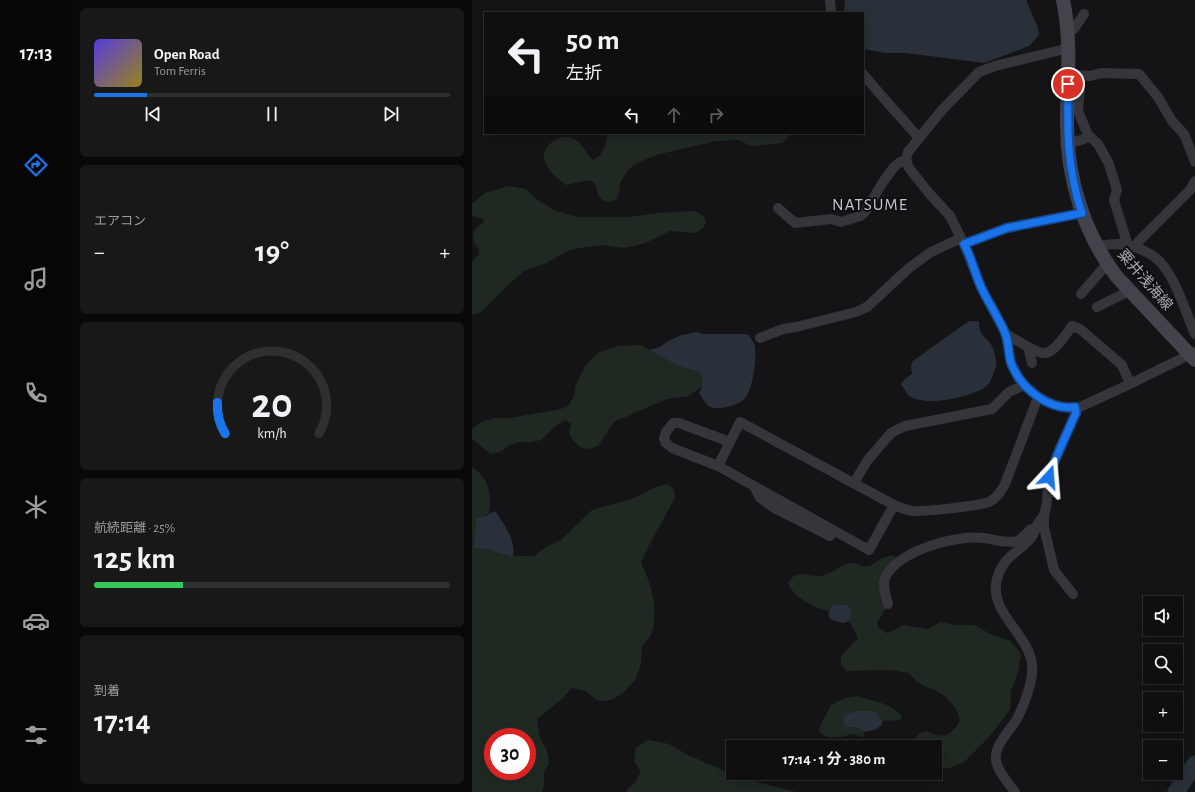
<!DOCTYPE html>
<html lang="ja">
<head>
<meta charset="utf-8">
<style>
	body { margin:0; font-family:"Alegreya Sans","Noto Sans JP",sans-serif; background:#181819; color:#f1f3f6; height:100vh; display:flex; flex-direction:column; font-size:15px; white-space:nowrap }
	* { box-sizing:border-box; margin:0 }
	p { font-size:13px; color:#9b9c9f }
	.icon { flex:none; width:22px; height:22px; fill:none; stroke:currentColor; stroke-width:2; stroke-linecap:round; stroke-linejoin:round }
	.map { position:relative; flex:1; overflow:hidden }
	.details { display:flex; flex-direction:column; gap:8px; padding:8px; background:#080809; width:400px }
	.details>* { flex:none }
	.banner { position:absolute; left:12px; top:12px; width:380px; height:122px; border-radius:0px; box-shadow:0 2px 10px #0003,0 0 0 1px #2f2f30; background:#0f0f10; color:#f1f3f6; overflow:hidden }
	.buttons { position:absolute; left:671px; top:596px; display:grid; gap:8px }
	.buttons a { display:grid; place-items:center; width:40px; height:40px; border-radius:0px; background:#0f0f10; box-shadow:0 2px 10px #0003,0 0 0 1px #2f2f30; font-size:20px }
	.speed { position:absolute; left:12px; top:728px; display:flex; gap:8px; font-size:20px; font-weight:700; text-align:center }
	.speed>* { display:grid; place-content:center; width:52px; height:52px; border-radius:50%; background:#0f0f10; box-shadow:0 2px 10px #0003,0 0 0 1px #2f2f30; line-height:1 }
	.speed .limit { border:6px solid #d22; background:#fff; color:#111 }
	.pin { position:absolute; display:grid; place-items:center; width:34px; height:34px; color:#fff; margin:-17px; border:2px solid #fff; border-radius:50%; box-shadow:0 1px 4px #0007 }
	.me { position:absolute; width:44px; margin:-22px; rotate:19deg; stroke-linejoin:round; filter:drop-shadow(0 0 3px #0008) }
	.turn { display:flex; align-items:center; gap:14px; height:84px; padding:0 16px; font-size:18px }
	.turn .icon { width:52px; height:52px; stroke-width:2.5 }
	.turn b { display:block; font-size:28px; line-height:34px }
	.lanes { display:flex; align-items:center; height:38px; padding:0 16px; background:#0003; justify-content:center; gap:20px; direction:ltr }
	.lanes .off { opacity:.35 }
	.big { font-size:30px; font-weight:700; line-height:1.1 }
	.details .widget { flex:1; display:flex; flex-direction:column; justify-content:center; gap:6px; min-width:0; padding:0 14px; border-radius:6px; background:#181819 }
	.details .dial { align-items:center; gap:0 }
	.dial svg { height:104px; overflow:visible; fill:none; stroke:#2f2f30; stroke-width:7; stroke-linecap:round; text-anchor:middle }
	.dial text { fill:#f1f3f6; stroke:none }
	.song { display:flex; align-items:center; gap:12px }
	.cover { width:48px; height:48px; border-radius:6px; background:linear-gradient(135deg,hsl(250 70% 55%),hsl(50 70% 35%)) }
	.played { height:4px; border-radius:2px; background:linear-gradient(90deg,#1a73e8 15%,#2f2f30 15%) }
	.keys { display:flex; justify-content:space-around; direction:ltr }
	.heat { display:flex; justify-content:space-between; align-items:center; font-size:22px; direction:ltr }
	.charge { height:6px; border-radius:3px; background:linear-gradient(90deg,#34c759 25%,#2f2f30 0) }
	.trip { position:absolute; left:254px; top:740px; width:216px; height:40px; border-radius:0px; background:#0f0f10; box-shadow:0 2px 10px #0003,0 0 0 1px #2f2f30; font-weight:700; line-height:40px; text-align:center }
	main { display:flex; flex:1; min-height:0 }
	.tab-bar { display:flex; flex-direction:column; width:72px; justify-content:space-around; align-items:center; background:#060606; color:#9b9c9f }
	.tab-bar .icon { width:28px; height:28px }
	.tab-bar .selected { color:#1a73e8 }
	.tab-bar b { font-size:18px; color:#f1f3f6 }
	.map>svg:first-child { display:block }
	.green { fill:#202822; fill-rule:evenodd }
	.water { fill:#2a3039 }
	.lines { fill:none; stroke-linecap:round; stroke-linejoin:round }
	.river { stroke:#2a3039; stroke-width:17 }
	.street { stroke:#35353b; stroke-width:10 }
	.secondary { stroke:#43434b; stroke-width:14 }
	.route-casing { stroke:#114b97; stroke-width:10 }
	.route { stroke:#1a73e8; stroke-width:7 }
	.labels { text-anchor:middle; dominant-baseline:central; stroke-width:4; stroke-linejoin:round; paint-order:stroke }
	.street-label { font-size:15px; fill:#a5a8b6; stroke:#0f0f10 }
	.quarter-label { font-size:17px; letter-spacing:1px; fill:#c6c7d2; stroke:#0f0f10 }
</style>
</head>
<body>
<main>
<nav class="tab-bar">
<b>17:13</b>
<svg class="icon selected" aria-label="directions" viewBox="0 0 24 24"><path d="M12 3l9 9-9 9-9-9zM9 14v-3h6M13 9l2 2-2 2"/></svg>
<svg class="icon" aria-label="music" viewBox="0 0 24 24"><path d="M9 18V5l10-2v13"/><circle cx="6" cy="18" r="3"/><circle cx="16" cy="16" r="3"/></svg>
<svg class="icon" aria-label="phone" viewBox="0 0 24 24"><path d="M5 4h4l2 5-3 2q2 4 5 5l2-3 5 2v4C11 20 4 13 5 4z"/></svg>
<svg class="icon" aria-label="climate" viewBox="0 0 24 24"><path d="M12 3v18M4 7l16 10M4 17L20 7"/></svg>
<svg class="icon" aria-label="car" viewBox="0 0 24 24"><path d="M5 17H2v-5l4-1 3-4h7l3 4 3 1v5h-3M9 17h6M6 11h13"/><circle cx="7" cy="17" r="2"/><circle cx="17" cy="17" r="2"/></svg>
<svg class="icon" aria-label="filters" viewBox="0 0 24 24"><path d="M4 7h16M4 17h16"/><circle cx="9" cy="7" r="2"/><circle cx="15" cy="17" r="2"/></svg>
</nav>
<section class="details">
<div class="widget">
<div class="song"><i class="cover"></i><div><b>Open Road</b><p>Tom Ferris</p></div></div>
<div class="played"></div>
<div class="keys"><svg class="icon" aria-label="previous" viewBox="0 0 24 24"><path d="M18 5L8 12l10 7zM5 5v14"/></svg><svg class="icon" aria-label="pause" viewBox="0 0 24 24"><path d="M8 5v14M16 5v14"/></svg><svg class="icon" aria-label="next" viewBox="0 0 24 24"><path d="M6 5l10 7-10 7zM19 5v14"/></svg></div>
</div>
<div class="widget"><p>エアコン</p>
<div class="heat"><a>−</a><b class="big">19°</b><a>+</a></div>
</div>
<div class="widget dial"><svg viewBox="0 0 100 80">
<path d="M14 69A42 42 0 1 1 86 69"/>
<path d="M14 69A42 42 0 0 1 8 45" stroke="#1a73e8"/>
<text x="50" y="56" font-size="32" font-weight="700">20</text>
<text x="50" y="72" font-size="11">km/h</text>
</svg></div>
<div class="widget"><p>航続距離 · 25%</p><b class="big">125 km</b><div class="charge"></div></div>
<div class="widget"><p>到着</p><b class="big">17:14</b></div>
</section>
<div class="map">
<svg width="723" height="792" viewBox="0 0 723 792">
	<rect width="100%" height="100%" fill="#141416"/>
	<path class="green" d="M 136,133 L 331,133 L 319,134 L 310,143 L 279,146 L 267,140 L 244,141 L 184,155 L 163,164 L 155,171 L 148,183 L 147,193 L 144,200 C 129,206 126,196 123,183 L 117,180 L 94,185 C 85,178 77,172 73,162 C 67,148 86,133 100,138 C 110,141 114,154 121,160 C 132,154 134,145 136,133 Z
		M 37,186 L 54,189 L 64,199 L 84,211 L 106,217 L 157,217 L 186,213 L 223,211 L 232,216 L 234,222 L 231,228 L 223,233 L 198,231 L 171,244 L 152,248 L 131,245 L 107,248 L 93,252 L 75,263 L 52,271 L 37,284 L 8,313 L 0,315 L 0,262 L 7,254 L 7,249 L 2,243 L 1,233 L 4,228 L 12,222 L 12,219 L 0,216 L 0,204 L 13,193 Z
		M 168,345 L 206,366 L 227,372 L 231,378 L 231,386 L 216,396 L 195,399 L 142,422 L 126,446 L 117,449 L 108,447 L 100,439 L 97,433 L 99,424 L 93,420 L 85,425 L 69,440 L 58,442 L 48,442 L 40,444 L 28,452 L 19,454 L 0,439 L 0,429 L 9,422 L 23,418 L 37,418 L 85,410 L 95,407 L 103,395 L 103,387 L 113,366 L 126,353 L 144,346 Z
		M 0,467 C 17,477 20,495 17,513 L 11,517 L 4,519 L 3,532 L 16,549 L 37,556 L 62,556 L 74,547 L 89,540 L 120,510 L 162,498 L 184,487 L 195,484 L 202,489 L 203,498 L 177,545 L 169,563 C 180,584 188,615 178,637 C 176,640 172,643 170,646 L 169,664 L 163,680 L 152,692 L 140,700 L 126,701 L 113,691 L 100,688 L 90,699 L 65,719 L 67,735 L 75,751 L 77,764 L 72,772 L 72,786 L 70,792 L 0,792 ZM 21,737 L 55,737 L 55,771 L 21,771 Z
		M 421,555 L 428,562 L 413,581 L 415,607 L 405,622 L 407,628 L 415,633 L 422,630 L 431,625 L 456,629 L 468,622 L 484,625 L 503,625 L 518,634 L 538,641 L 549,653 L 546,672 L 539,691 L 538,710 L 517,737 L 492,762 L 478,768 L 468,768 L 463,766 L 463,747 L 443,747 L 442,740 L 448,733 L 455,731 C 470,740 480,736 488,720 L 484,709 L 475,698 L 463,690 L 456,688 L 444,681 L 437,673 L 419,670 L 375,671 L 369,665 L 369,656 L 386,638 L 377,621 L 380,611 L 375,605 L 361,604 L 356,611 C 341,607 322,598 316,583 C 324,568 336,577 349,576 C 359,574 366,567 375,564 C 385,561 384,565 392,566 C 399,567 404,562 409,559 C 413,557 417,556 421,555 Z
		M 386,696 C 402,702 417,702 429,715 L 429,720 L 411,721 L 403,711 L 385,727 L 392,732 L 392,737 L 378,734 C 369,739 354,739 347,732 C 348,723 355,714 359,705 L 373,698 Z
		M 176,740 L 197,744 L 214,754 L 269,778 L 324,792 L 155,792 L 155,789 L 163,783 L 169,771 L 162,761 L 164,748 Z"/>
	<path class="water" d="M 373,0 L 554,0 L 566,28 L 567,35 L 557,46 L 512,63 L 434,53 L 414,53 L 391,49 L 391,13 L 372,13 Z
		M 498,321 L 503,321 L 507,322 C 507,335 511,334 518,343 C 522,348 525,360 524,366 C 523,371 518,383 515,386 C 499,397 459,406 441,398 C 436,396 432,389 429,384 L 433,379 L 440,374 L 439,366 L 441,361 L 491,325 Z
		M 225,332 L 231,334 L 272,334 L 277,335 C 278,338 281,341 282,343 C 286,354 281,389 273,398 C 269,403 261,406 254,407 C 238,411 235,406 227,393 C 232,385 232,380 227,372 L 206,366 L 177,350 L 188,347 L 196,341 L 210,335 Z
		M 23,511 C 32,524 44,540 41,557 L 27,553 L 16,549 L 2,548 L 4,518 L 11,517 Z
		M 361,604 L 375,605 L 380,611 L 377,621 L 372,623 C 359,621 351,618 361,604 Z
		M 385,711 L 403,711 L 411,721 L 409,726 L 402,730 L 392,732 L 385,727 L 373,727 L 371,719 L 375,714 Z"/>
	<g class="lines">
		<path class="river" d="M 704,792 L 723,764"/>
		<path class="street" d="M 358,0 L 359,13
			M 595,30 L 602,29 L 612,14
			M 597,48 L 523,66 L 507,72 L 470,110 L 436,152 L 434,160 L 437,168 L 456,192 L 478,216 L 492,244 L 510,289 L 534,334 L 539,363 L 547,379 L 552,385 L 566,397 L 583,405 L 597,408 L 608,407 L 658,384 L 723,352
			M 391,74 L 408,94 L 447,138
			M 604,75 L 618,76 L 629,73 L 667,74 L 686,97 L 700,121 L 712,134 L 723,162
			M 609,76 L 606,111 L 616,135 L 626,144 L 637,164 L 645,190 L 642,200 L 656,246
			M 596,144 L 612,139 L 616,135
			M 306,208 L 323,223 L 359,219 L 369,222 L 388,216 L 393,212 L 411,182 L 422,167 L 428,162 L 434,160
			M 492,244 L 535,228 L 610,213
			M 625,246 C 632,245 640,244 647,244 C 659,245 674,250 684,258 C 703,274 713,311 723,334
			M 663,247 L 666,242 L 718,190 L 723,181
			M 609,294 L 635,264
			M 625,307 L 657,291
			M 534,334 L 556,347 L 560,363
			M 288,338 L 311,329 L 324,327 L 384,312 L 395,307 L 437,268 L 459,252 L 489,238
			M 556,347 C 561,349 568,354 573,353 C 583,352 594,334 600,326 L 608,329 L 650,365 L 658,384
			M 258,442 L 207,423 L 201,423 L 194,432 L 192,438 L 193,442 L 200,448 L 246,466 L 397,550 L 422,505
			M 246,466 L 268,422 L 422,505 C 428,507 434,510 440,511 C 452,512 506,506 517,502 C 525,498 529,492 533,484 L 566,397
			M 382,483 L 395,461 L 419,433 L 433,426 L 520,409 L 537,392 L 552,385
			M 282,486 L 288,498 L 304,509 L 358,536
			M 572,515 L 572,527 L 582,570 L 601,594
			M 416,604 C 414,596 410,586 413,578 C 426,550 484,535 511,538 C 522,539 533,544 545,541 C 550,539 555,533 559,529
			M 543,792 C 537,783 528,775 525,764 C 519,748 537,732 545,719 C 552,705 562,680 560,664 C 556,633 516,612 525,579 C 531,556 545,554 559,538 C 562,534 563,530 565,525 C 567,521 570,518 572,515 C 577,503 574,488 578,476 C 583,455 594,436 602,417 L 604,413 L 603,407"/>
		<path class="secondary" d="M 591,0 C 600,41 595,83 595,125 C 595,178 612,234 645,277 L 723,360"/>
	</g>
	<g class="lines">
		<defs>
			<path id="route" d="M 577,477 L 584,458 L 602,417 L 604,413 L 603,407 C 576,411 548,387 539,363 C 536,353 537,342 533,333 C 527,318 517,304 510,289 C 503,275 500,258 492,244 L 535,228 L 610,213 C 595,169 595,130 596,84"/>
		</defs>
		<use href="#route" class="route-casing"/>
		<use href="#route" class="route"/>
	</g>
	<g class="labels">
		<g class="street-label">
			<text transform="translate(673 280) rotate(49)">粟井浅海線</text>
		</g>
		<g class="quarter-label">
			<text x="398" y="204">NATSUME</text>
		</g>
	</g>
</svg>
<div class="buttons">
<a><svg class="icon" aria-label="sound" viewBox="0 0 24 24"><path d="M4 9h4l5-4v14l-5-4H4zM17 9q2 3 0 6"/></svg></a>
<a><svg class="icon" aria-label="search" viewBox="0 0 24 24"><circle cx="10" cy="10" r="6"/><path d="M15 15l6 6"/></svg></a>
<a>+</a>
<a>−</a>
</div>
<div class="speed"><div class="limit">30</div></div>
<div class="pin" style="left:596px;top:84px;background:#d93025"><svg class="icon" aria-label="arrive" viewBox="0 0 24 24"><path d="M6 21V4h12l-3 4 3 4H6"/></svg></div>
<svg class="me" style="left:577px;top:477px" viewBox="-20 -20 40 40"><path d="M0-17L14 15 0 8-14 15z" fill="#1a73e8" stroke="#fff" stroke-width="4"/></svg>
<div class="trip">17:14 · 1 分 · 380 m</div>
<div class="banner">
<div class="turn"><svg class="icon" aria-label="left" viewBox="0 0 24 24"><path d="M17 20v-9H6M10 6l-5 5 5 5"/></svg><div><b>50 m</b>左折</div></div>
<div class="lanes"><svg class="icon" aria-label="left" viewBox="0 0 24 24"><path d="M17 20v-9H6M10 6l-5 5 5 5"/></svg><svg class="icon off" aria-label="ahead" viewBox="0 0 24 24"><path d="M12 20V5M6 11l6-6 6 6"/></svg><svg class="icon off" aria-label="right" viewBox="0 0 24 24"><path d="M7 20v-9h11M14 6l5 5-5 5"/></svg></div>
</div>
</div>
</main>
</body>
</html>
